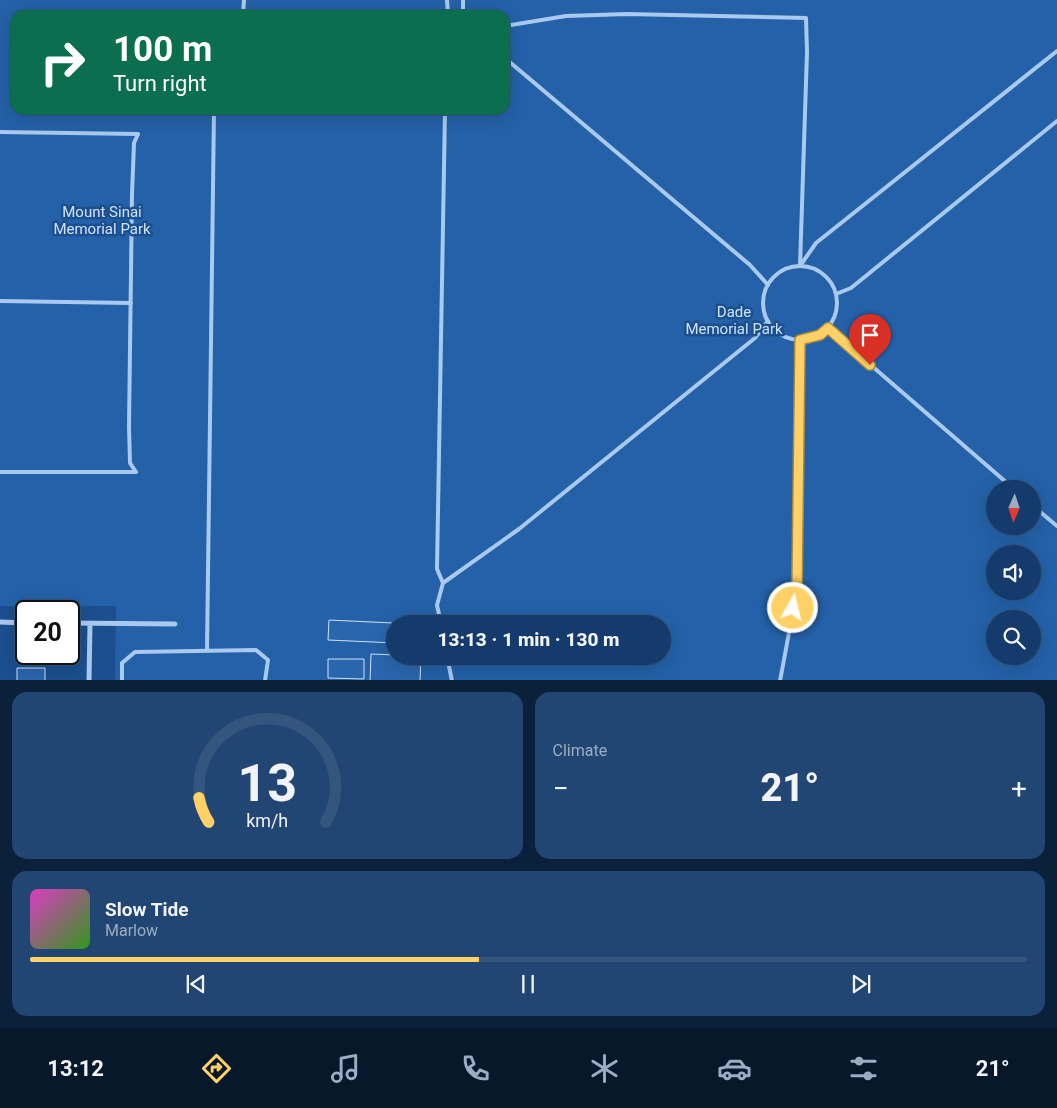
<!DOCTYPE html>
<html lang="en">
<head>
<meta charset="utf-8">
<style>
	body { margin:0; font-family:Roboto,sans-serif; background:#214673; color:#f1f3f6; height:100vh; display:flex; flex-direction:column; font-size:19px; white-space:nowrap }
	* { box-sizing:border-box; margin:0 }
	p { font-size:16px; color:#9dadc1 }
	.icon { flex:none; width:28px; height:28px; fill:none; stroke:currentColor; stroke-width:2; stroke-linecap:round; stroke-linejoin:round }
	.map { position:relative; height:680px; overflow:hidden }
	.drawer { display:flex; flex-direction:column; gap:12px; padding:12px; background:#0b203b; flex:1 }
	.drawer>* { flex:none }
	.banner { position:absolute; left:10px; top:10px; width:500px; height:105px; border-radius:15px; box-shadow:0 5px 20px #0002,0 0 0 1px #33557e; background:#0b6e4f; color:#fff; overflow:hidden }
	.needle { width:32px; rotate:183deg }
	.fabs { position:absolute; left:986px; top:480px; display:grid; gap:10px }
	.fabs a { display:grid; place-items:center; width:55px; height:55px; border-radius:50%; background:#143b6b; box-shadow:0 5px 20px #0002,0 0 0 1px #33557e; font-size:25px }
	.speed { position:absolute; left:15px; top:600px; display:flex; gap:10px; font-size:25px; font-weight:700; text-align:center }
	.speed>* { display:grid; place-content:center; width:65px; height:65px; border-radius:50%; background:#143b6b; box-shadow:0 5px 20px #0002,0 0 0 1px #33557e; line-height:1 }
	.speed .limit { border:2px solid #111; border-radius:8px; background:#fff; color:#111 }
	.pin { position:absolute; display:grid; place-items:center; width:42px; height:42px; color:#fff; margin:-51px -21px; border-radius:50% 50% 50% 0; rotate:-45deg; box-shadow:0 0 5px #0007 }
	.pin .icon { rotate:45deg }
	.me { position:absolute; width:55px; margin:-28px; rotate:8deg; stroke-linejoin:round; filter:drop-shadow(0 0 4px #0008) }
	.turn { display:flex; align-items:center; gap:18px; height:105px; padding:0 20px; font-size:22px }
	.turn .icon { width:65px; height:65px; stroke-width:2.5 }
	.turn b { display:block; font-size:35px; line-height:42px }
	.big { font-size:38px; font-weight:800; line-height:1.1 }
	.drawer .tile { flex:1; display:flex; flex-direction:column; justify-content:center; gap:8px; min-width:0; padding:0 18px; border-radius:15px; background:#214673 }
	.drawer .dial { align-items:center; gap:0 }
	.dial svg { height:130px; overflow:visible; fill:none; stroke:#33557e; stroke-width:7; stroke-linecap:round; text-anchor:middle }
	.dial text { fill:#f1f3f6; stroke:none }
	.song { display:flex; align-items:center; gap:15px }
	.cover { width:60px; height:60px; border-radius:8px; background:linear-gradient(135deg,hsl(310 70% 55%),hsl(110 70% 35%)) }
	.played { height:5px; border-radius:2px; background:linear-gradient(90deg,#ffd166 45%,#33557e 45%) }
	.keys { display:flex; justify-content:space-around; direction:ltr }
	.heat { display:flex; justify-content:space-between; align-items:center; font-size:28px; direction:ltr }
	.drawer .tiles { flex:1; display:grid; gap:12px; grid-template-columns:1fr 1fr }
	.tile:last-child { grid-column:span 2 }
	.trip { position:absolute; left:386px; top:615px; width:285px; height:50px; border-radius:25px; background:#143b6b; box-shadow:0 5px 20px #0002,0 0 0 1px #33557e; font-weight:800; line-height:50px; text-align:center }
	.tab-bar { display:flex; height:80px; justify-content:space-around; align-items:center; background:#08182b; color:#9dadc1 }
	.tab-bar .icon { width:35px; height:35px }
	.tab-bar .active { color:#ffd166 }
	.tab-bar b { font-size:22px; color:#f1f3f6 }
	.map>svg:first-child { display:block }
	.green { fill:#2461a8; fill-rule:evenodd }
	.building { fill:#2a66ad; stroke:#cfe3fa }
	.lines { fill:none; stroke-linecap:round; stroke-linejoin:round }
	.lane { stroke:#a9c9ee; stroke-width:4 }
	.street { stroke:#a9c9ee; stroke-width:5 }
	.route-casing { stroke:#a68842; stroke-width:12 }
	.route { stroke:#ffd166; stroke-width:9 }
	.labels { text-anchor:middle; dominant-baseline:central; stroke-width:5; stroke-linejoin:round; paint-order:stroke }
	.park-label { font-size:15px; fill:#cfe3fa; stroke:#1b4f8f }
</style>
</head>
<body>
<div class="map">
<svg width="1057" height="681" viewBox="0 0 1057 681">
	<rect width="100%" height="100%" fill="#1b4f8f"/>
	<path class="green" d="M 0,0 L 1057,0 L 1057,680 L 115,680 L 116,606 L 0,606 ZM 15,15 L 505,15 L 505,110 L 15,110 ZM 995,489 L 1032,489 L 1032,526 L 995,526 ZM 995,554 L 1032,554 L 1032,591 L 995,591 ZM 995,619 L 1032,619 L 1032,656 L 995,656 ZM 395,624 L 662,624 L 662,656 L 395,656 Z"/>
	<path class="building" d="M 329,620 L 415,624 L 395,624 L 395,643 L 328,640 Z
		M 371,654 L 421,656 L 420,681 L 370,681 Z
		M 328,659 L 364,659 L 364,679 L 328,678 Z
		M 17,668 L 45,668 L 45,681 L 17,681 Z"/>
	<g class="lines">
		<path class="lane" d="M 447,0 L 448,15
			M 243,15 L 244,0
			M 463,15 L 463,0
			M 505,26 L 566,16 L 627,14 L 806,18 L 807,52 L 800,266
			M 505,58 L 750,265 L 768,285
			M 0,132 L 138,134 L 134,143 L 132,194 L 129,427 L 130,463 L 136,472 L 0,472
			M 800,266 L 816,243 L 1057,51
			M763 303a37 37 0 1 1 74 0a37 37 0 1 1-74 0Z
			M 836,294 L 851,288 L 1057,121
			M 0,301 L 131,303
			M 828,328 L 1014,489
			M 1032,505 L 1057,526
			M 443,583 L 437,569 L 445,110
			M 441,624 L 437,605 L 443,583 L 519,529 L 755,338 L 768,321
			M 207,651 L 214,110
			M 447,656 L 452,681
			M 122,681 L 122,663 L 135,652 L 256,650 L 268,660 L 265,681
			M 780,681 L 797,590 L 800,340"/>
		<path class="street" d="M 0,622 L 26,623
			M 69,623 L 175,624
			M 89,681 L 90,623"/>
	</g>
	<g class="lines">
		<defs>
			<path id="route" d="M 793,608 L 797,590 L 800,340 L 820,335 L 828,328 L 870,365"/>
		</defs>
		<use href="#route" class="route-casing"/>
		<use href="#route" class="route"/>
	</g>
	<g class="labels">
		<g class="park-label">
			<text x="102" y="212">Mount Sinai<tspan x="102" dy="17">Memorial Park</tspan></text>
			<text x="734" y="312">Dade<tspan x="734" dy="17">Memorial Park</tspan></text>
		</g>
	</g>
</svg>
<div class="fabs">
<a><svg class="needle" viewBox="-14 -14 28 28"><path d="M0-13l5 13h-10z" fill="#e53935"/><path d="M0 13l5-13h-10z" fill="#9dadc1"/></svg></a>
<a><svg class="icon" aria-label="sound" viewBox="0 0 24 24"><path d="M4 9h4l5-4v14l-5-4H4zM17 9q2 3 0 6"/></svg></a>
<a><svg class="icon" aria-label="search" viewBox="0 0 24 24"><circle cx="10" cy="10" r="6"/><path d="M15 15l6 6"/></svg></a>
</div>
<div class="speed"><div class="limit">20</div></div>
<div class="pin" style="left:870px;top:365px;background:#d93025"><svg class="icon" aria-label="arrive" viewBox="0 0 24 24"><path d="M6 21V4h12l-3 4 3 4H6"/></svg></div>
<svg class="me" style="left:793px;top:608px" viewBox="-20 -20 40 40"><circle r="17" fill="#ffd166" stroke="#fff" stroke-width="3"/><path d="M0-11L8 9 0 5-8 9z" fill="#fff"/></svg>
<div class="trip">13:13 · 1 min · 130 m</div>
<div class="banner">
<div class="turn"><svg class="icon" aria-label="right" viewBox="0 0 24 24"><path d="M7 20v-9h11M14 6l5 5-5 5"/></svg><div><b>100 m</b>Turn right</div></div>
</div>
</div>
<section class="drawer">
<div class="tiles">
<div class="tile dial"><svg viewBox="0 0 100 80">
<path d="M14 69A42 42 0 1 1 86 69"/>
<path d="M14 69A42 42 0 0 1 8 54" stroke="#ffd166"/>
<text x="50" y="56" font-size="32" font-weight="700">13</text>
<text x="50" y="72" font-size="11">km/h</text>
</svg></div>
<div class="tile"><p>Climate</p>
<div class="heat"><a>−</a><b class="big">21°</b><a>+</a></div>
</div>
<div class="tile">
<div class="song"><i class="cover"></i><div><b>Slow Tide</b><p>Marlow</p></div></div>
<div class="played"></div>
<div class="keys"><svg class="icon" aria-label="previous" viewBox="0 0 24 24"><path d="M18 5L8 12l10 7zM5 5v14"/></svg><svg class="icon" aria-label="pause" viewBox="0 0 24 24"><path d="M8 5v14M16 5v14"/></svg><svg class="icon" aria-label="next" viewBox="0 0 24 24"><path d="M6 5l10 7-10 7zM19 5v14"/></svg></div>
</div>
</div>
</section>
<nav class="tab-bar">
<b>13:12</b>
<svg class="icon active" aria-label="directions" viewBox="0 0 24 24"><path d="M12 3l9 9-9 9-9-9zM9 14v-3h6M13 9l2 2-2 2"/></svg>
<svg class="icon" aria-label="music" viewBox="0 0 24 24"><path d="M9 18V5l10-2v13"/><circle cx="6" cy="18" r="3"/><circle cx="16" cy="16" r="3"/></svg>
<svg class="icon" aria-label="phone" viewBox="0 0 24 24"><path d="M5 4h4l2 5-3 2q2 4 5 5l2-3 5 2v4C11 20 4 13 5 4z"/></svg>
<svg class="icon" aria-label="climate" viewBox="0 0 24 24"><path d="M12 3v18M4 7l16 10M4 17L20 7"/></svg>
<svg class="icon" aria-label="car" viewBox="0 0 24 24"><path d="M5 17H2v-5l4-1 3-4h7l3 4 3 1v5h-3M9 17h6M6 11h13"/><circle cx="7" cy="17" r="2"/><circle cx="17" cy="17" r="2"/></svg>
<svg class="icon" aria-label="filters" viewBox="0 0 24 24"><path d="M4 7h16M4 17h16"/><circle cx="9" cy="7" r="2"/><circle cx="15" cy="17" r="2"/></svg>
<b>21°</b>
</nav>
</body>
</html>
